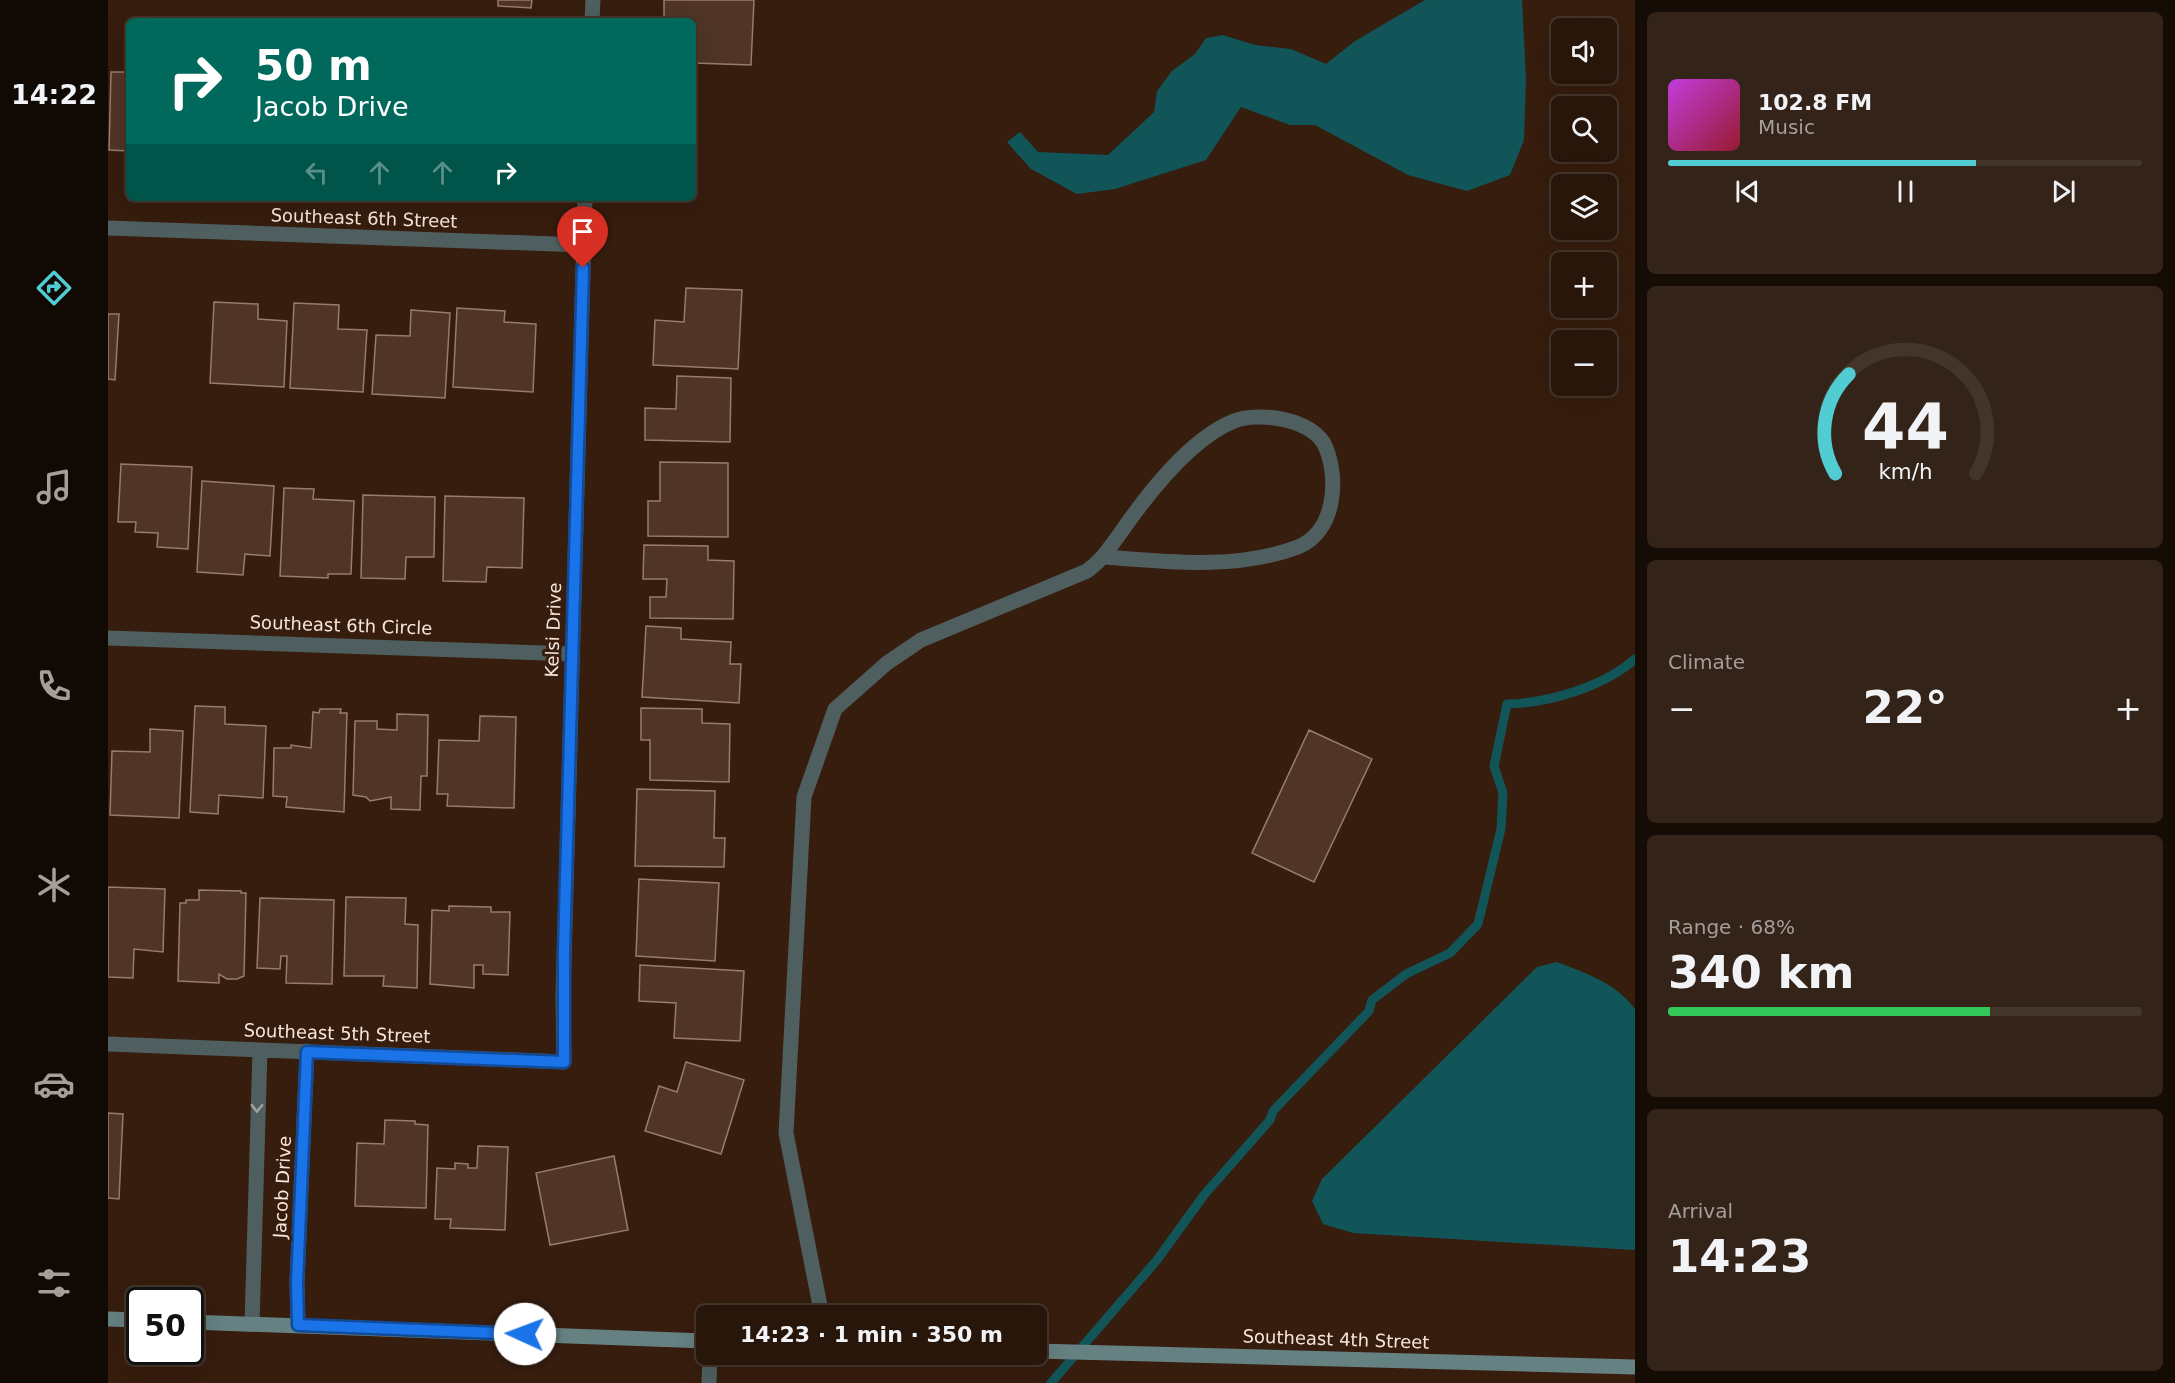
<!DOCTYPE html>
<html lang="en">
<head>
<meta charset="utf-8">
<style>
	body { margin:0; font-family:"DejaVu Sans",sans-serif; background:#342318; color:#f1f3f6; height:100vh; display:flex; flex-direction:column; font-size:22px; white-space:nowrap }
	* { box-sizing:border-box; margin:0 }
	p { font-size:20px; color:#a59f9c }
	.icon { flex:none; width:33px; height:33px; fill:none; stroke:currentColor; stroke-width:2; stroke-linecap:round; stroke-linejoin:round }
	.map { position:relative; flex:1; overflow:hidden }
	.sheet { display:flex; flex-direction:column; gap:12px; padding:12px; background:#160c06; width:540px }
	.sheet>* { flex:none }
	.top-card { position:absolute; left:18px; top:18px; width:570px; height:183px; border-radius:9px; box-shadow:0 6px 24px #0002,0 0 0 2px #44352b; background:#00695c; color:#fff; overflow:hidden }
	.buttons { position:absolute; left:1443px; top:18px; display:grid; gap:12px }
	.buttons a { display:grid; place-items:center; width:66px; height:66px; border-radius:9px; background:#28160a; box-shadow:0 6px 24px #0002,0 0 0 2px #44352b; font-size:30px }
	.speed { position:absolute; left:18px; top:1287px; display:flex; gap:12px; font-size:30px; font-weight:700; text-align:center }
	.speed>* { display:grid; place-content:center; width:78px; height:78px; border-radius:50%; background:#28160a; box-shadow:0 6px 24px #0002,0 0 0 2px #44352b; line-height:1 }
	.speed .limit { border:3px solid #111; border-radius:9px; background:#fff; color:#111 }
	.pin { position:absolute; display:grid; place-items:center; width:51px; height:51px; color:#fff; margin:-62px -26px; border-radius:50% 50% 50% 0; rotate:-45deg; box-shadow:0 0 6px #0007 }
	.pin .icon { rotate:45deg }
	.me { position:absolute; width:66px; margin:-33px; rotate:272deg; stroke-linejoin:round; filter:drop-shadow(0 0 4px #0008) }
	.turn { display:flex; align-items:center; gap:21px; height:126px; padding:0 30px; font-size:27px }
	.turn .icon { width:78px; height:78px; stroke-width:2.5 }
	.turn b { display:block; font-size:42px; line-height:51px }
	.lanes { display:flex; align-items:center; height:57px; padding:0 30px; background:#0003; justify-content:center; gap:30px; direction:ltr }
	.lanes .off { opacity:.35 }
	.big { font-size:45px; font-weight:800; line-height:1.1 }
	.sheet .tile { flex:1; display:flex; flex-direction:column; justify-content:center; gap:9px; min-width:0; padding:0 21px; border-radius:9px; background:#342318 }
	.sheet .dial { align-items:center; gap:0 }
	.dial svg { height:156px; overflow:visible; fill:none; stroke:#44352b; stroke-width:7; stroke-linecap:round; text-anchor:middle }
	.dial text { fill:#f1f3f6; stroke:none }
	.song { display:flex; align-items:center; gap:18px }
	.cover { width:72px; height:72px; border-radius:9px; background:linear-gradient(135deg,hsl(290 70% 55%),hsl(350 70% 35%)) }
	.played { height:6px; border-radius:3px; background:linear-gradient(90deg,#51ccd3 65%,#44352b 65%) }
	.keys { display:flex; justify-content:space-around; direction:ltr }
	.heat { display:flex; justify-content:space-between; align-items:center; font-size:33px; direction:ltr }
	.charge { height:9px; border-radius:4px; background:linear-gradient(90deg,#34c759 68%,#44352b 0) }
	.trip { position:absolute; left:588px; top:1305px; width:351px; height:60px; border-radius:9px; background:#28160a; box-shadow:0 6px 24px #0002,0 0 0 2px #44352b; font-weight:800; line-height:60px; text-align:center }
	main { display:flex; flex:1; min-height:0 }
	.dock { display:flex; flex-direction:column; width:108px; justify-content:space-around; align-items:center; background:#100904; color:#a59f9c }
	.dock .icon { width:42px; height:42px }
	.dock .on { color:#51ccd3 }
	.dock b { font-size:27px; color:#f1f3f6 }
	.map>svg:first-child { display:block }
	.water { fill:#125559 }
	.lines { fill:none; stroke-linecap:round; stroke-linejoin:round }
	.stream { stroke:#125559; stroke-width:9 }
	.building { fill:#503526; stroke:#997b69; stroke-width:1.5 }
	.service { stroke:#4f5f60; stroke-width:15 }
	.minor { stroke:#4f5f60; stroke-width:15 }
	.secondary { stroke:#668182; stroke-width:15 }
	.oneway { stroke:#a2a29e }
	.route-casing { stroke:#114b97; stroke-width:15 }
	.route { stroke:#1a73e8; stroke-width:10 }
	.labels { text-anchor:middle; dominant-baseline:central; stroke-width:6; stroke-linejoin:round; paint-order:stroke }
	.street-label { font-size:18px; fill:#f6e5dc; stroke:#361d0e }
</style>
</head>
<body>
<main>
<nav class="dock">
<b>14:22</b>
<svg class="icon on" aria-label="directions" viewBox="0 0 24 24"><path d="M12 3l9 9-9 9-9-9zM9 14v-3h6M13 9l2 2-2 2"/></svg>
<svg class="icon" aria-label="music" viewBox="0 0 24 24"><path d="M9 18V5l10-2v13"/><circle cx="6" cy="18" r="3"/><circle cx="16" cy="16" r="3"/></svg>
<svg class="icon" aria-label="phone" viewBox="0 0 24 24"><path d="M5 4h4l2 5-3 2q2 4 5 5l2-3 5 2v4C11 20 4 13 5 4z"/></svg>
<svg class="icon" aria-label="climate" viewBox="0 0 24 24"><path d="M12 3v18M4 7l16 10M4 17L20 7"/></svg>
<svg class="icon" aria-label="car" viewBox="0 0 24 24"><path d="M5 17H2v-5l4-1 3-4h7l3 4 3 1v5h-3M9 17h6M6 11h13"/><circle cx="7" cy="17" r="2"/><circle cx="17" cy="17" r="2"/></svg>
<svg class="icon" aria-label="filters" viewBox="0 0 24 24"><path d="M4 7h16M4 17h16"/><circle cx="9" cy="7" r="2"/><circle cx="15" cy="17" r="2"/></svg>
</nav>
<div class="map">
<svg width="1527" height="1383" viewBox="0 0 1527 1383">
	<rect width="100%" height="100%" fill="#361d0e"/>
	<path class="water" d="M 1317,0 L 1414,0 L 1418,79 L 1416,140 L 1402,175 L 1359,191 L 1300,175 L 1207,125 L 1182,125 L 1133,107 L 1098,160 L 1007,189 L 969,194 L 923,169 L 899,142 L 912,132 L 930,152 L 1000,155 L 1046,112 L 1049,91 L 1064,71 L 1087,54 L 1098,38 L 1115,35 L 1147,45 L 1183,49 L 1218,64 L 1247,41 Z
		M 1449,962 C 1479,974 1507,982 1527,1009 L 1527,1250 L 1245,1233 L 1215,1224 L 1204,1201 L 1214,1179 L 1429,967 Z"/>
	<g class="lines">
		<path class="stream" d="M 943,1383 L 1049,1260 L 1096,1195 L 1162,1120 L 1165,1111 L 1261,1011 L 1264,1000 L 1298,974 L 1342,953 L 1370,924 L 1393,829 L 1395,793 L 1386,766 L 1399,704 C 1441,703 1495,687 1527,659"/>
	</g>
	<path class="building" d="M 390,0 L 424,0 L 423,8 L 390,6 Z
		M 556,0 L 646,0 L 643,65 L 585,63 L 585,21 L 556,21 Z
		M 3,72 L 21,72 L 21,151 L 1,150 Z
		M 578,288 L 634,290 L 630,369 L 545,365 L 547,320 L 576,322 Z
		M 106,302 L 150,304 L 150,319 L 179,321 L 176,387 L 102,383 Z
		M 186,303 L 231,305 L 230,329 L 259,330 L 255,392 L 182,388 Z
		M 349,308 L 397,311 L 396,322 L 428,324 L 425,392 L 345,387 Z
		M 303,310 L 342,313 L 337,398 L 264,394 L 268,335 L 302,336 Z
		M 0,314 L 11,314 L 7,380 L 0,379 Z
		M 569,376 L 623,378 L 622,442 L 537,440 L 537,408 L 568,409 Z
		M 552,462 L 620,463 L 620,537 L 540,536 L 540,501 L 552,501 Z
		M 13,464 L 84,467 L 80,549 L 49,547 L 50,533 L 27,532 L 28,522 L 10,522 Z
		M 94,481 L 166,486 L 162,556 L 137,554 L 135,575 L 89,572 Z
		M 176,488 L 206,489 L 205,499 L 246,501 L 243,574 L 220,574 L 220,578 L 172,576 Z
		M 255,495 L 327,497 L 326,557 L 298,557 L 297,579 L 253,578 Z
		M 337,496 L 416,498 L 414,568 L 379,567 L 378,582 L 335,581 Z
		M 536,545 L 600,546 L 600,560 L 626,561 L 625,619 L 542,618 L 542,597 L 558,597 L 559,579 L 535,579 Z
		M 538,626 L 573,628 L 573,639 L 623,642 L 622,664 L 633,664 L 631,703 L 534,697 Z
		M 87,706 L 117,707 L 117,724 L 158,726 L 155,798 L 111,795 L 110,814 L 82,812 Z
		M 533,708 L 594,709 L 594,723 L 622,724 L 621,782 L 542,780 L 542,740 L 533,740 Z
		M 212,709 L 233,709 L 232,713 L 239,713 L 236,812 L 178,807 L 179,797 L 165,796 L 166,748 L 183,748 L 183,745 L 203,748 L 205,712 L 211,713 Z
		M 289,714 L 320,715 L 319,776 L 313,776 L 312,810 L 283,809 L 283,797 L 262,801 L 258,797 L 245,795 L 247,721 L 269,721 L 269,729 L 289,730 Z
		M 372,716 L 408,717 L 406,808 L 339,806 L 340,794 L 329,794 L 331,740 L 371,741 Z
		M 42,729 L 75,731 L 71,818 L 2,815 L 4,751 L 42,752 Z
		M 1201,730 L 1264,759 L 1206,882 L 1144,853 Z
		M 529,789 L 607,791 L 606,838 L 617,838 L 616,867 L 527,866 Z
		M 531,879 L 611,883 L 607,961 L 528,956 Z
		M 0,887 L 57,889 L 55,952 L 26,949 L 25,978 L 0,977 Z
		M 91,890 L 133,891 L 133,893 L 138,893 L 136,976 L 129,979 L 119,979 L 111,974 L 111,983 L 70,981 L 72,903 L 78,903 L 78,900 L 91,900 Z
		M 238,897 L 298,898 L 297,924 L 310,925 L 309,988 L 275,986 L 276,976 L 236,976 Z
		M 152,898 L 226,900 L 224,984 L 178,983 L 179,956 L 173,956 L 172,969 L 149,968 Z
		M 341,906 L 383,907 L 383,912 L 402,912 L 400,975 L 375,974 L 375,965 L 366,965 L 366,988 L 322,984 L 324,910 L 341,911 Z
		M 532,965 L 636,971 L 632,1041 L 566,1038 L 568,1003 L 531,1001 Z
		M 578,1062 L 636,1080 L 613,1154 L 537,1131 L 551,1086 L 569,1092 Z
		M 0,1113 L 15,1114 L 11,1199 L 0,1198 Z
		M 277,1120 L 307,1121 L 307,1124 L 320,1125 L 318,1208 L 247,1206 L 249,1143 L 276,1144 Z
		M 370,1146 L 400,1147 L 397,1230 L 342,1228 L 343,1219 L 327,1219 L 329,1168 L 347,1169 L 347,1163 L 360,1164 L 360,1168 L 369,1168 Z
		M 506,1156 L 520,1230 L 442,1245 L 428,1173 Z"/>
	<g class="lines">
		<path class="service" d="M 714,1316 L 678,1133 L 696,797 L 727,709 L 779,663 L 813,640 L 979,571 C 996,558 998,552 1011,535 C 1038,496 1081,439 1126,421 C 1151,411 1207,419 1218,448 C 1231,480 1227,532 1190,547 C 1129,570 1061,562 997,557"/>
		<path class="minor" d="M 484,21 L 485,0
			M 0,228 L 475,245
			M 0,638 L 464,654
			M 0,1044 L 456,1062 L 455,997 L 477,198
			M 144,1324 L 152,1050
			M 190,1325 L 189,1282 L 199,1051
			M 601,1383 L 602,1354"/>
		<path class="secondary" d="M 0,1319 L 32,1320
			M 82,1322 L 598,1341
			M 928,1351 L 1527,1367"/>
	</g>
	<defs><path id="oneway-chevron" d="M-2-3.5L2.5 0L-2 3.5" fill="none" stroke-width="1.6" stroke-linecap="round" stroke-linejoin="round" transform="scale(1.5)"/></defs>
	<use class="oneway" href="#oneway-chevron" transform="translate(149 1108) rotate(91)"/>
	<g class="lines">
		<defs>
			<path id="route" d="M 417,1334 L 190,1325 L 189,1282 L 199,1052 L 456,1062 L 456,951 L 475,268"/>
		</defs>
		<use href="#route" class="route-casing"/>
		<use href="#route" class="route"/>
	</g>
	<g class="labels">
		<g class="street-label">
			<text transform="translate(256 218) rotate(2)">Southeast 6th Street</text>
			<text transform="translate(233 625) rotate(2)">Southeast 6th Circle</text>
			<text transform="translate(445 630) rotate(-88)">Kelsi Drive</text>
			<text transform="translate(229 1033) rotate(2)">Southeast 5th Street</text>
			<text transform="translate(174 1187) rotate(-87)">Jacob Drive</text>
			<text transform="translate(1228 1339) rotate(2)">Southeast 4th Street</text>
		</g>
	</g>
</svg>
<div class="buttons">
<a><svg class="icon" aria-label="sound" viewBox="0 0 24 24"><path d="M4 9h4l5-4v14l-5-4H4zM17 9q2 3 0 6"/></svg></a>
<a><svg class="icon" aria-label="search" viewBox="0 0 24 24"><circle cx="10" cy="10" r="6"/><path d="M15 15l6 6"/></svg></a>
<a><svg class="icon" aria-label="layers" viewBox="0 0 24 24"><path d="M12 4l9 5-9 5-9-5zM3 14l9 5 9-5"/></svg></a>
<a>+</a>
<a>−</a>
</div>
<div class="speed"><div class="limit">50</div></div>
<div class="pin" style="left:475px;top:268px;background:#d93025"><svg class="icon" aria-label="arrive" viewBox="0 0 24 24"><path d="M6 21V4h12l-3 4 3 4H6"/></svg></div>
<svg class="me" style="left:417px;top:1334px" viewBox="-20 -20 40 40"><circle r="19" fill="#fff"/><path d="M0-13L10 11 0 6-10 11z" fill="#1a73e8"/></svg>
<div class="trip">14:23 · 1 min · 350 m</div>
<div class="top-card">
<div class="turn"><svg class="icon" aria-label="right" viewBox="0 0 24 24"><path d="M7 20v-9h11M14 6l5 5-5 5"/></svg><div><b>50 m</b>Jacob Drive</div></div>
<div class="lanes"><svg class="icon off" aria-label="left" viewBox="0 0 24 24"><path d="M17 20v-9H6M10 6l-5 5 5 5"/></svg><svg class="icon off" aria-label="ahead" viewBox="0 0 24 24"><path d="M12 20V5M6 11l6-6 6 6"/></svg><svg class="icon off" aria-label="ahead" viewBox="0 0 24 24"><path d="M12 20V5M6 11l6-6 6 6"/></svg><svg class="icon" aria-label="right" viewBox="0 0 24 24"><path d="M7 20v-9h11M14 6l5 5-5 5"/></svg></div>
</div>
</div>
<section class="sheet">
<div class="tile">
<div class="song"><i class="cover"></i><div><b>102.8 FM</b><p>Music</p></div></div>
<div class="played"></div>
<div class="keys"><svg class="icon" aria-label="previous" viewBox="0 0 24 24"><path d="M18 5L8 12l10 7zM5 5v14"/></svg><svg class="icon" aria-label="pause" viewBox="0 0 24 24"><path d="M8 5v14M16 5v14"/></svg><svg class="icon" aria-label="next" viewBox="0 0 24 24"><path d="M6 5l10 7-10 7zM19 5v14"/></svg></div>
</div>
<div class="tile dial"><svg viewBox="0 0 100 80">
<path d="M14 69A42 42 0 1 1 86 69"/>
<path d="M14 69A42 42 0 0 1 21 18" stroke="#51ccd3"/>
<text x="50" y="56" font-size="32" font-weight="700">44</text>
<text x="50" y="72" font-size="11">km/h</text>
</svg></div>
<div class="tile"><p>Climate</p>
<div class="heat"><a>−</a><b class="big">22°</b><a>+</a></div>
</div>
<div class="tile"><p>Range · 68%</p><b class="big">340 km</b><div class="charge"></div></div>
<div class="tile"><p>Arrival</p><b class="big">14:23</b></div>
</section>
</main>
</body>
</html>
